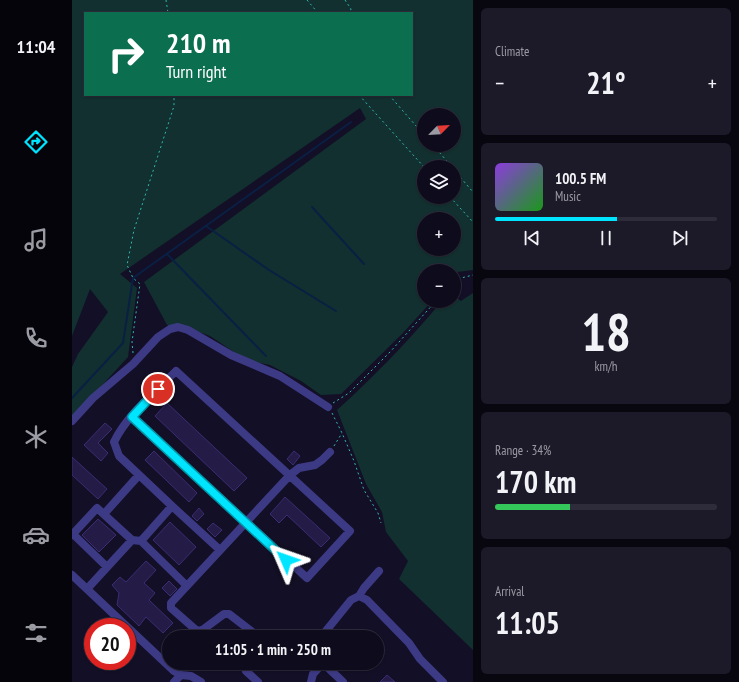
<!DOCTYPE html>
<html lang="en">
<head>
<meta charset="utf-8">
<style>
	body { margin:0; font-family:"PT Sans Narrow",sans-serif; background:#1c1929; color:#f1f3f6; height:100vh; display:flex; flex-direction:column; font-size:15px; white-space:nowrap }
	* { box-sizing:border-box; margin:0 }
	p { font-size:13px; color:#9b9ba3 }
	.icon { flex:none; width:22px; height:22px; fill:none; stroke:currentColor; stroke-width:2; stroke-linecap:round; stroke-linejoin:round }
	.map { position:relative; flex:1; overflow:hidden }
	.details { display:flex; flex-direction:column; gap:8px; padding:8px; background:#08060f; width:266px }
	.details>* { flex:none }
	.top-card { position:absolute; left:12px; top:12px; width:329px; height:84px; border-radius:0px; box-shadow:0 1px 3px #0004,0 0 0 1px #2e2b3b; background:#0b6e4f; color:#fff; overflow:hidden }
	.needle { width:26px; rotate:66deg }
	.fabs { position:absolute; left:345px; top:108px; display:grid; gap:8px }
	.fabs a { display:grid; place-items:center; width:44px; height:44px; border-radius:50%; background:#0e0b1c; box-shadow:0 1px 3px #0004,0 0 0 1px #2e2b3b; font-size:20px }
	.speed { position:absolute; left:12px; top:618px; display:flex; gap:8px; font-size:20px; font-weight:700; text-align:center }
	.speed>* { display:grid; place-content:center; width:52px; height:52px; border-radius:50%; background:#0e0b1c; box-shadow:0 1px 3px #0004,0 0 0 1px #2e2b3b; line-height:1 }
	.speed .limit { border:6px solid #d22; background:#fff; color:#111 }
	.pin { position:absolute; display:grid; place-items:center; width:34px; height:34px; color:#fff; margin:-17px; border:2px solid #fff; border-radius:50%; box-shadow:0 1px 4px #0007 }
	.me { position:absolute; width:44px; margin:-22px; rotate:313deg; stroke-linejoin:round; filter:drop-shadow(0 0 3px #0008) }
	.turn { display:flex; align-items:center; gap:14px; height:84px; padding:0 16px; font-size:18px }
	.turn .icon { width:52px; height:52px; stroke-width:2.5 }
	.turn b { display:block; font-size:28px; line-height:34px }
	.big { font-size:30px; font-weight:700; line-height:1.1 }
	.details .widget { flex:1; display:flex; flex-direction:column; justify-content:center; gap:6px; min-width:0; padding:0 14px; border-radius:6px; background:#1c1929 }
	.details .dial { align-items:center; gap:0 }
	.dial b { font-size:52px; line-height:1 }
	.song { display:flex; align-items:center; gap:12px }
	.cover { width:48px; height:48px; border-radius:6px; background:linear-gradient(135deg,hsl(270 70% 55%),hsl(120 70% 35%)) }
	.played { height:4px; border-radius:2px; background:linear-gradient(90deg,#00e5ff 55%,#2e2b3b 55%) }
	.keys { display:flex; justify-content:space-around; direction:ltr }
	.heat { display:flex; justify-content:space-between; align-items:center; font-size:22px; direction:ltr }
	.charge { height:6px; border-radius:3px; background:linear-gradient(90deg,#34c759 34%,#2e2b3b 0) }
	.trip { position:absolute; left:90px; top:630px; width:222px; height:40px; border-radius:20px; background:#0e0b1c; box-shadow:0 1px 3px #0004,0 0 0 1px #2e2b3b; font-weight:700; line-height:40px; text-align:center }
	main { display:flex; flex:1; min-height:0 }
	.tabs { display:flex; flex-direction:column; width:72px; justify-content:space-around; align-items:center; background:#06040b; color:#9b9ba3 }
	.tabs .icon { width:28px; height:28px }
	.tabs .active { color:#00e5ff }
	.tabs b { font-size:18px; color:#f1f3f6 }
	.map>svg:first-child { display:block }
	.green { fill:#12302f; fill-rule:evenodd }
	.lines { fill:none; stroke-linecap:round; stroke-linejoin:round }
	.stream { stroke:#0a1f44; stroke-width:2 }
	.building { fill:#241b47; stroke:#3b2d73 }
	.path { stroke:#2fb8b0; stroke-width:1; stroke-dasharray:2 3; stroke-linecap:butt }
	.minor { stroke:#3d3a85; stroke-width:8 }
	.route-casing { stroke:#0095a6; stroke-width:10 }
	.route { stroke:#00e5ff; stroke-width:7 }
</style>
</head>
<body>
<main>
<nav class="tabs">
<b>11:04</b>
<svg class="icon active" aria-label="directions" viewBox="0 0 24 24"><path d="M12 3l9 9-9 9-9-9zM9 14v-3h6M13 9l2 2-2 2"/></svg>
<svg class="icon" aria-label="music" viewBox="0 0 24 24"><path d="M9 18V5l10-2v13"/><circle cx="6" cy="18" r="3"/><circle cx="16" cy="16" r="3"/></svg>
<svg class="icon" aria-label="phone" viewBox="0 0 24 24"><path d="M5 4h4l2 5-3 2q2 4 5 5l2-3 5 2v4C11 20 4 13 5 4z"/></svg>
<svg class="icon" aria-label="climate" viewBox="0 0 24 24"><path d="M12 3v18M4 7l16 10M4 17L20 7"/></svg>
<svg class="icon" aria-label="car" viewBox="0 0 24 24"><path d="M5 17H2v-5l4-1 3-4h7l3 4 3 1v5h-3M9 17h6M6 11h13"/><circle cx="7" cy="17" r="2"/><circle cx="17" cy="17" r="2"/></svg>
<svg class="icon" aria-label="filters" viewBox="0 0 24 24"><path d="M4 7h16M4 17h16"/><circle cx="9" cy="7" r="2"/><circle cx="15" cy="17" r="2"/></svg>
</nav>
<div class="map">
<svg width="401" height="682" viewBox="0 0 401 682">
	<rect width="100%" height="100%" fill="#130f26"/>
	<path class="green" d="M 0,0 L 401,0 L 401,270 L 385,272 L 382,276 L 382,271 L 352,271 L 352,301 L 360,301 L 331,333 L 269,394 L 249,395 L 229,381 L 198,365 L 174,360 L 138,336 L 113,327 L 95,325 L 72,282 L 294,119 L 288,108 L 48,274 L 65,288 L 56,357 L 0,418 L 0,367 L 6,354 L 36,312 L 18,289 L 0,336 ZM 13,13 L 340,13 L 340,95 L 13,95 ZM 352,115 L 382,115 L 382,145 L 352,145 ZM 352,167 L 382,167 L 382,197 L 352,197 ZM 352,219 L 382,219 L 382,249 L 352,249 Z
		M 401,293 L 401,650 L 327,579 L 336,561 L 314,532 L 310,512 L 294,484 L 265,410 C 303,376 337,340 370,301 L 382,301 L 382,296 L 389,301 Z"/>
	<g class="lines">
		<path class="stream" d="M 240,207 L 292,264
			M 134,226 L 197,270 L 264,311
			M 95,254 L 194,356
			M 0,398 L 51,343 L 61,278 L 279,122"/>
	</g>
	<path class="building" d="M 95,403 L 175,478 L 162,491 L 83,416 Z
		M 33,423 L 40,429 L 26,443 L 36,453 L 29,461 L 12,445 Z
		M 82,451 L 125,493 L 117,502 L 73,460 Z
		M 222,451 L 228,456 L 221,465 L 215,459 Z
		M 0,457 L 35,489 L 26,499 L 0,475 Z
		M 213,497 L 258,538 L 249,547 L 215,515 L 207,523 L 198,514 Z
		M 127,508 L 132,514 L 125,521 L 120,516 Z
		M 26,519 L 44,535 L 27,552 L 10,535 Z
		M 98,522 L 124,547 L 107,565 L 81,540 Z
		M 141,523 L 150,530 L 143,537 L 135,529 Z
		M 74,561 L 84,570 L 72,583 L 83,593 L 77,600 L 101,623 L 91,633 L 74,617 L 67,626 L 45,605 L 47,593 L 40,585 L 48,577 L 54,582 Z
		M 97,581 L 105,589 L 98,596 L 90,588 Z
		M 315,675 L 323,682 L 308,682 Z"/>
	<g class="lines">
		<path class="path" d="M 94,0 L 96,13
			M 235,0 L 246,13
			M 273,0 L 279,9 L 278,13
			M 287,95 L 352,167
			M 317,95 L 352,135
			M 361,145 L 380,167
			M 382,170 L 401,192
			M 378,197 L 401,222
			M 382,282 L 389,278 L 401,275
			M 61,353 L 60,342 L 68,284 L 61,278 L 55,265 L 62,230 L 102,106 L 102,95
			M 261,403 L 277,393 L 318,352 L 364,301
			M 260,413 L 270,433 L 282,461 L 292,490 L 306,513 L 309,523
			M 262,446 L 270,433"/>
		<path class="minor" d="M 60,417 L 235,578 L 278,531 L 104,371 C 83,392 55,415 42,442 L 47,456 L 100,506
			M 0,421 L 21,398 L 61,364 L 86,337 L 98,329 L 106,327 L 116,330 L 159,355 L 208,376 L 256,407
			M 32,514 L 67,475
			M 1,534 L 35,567
			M 0,535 L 25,508 L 60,540
			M 69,541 L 100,506 L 148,550
			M 0,575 L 102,671 L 109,675 L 119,676 L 129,682
			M 15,589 L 60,540 L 69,541 L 115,586
			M 287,596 L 292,588 L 307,571
			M 183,634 L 157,614 L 152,614 L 129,631 L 124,630 L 99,608 L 99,603 L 218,475 L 227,468 L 243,465 L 250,460 L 258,452
			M 249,637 L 279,600 L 287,596 L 295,600 L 337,643 L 348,659 L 371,682
			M 251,663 L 271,682
			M 174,671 L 186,682
			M 102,682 L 109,675
			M 239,682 L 241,674 L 251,663"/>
	</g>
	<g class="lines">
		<defs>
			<path id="route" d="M 86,389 L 60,417 L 214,560"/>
		</defs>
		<use href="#route" class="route-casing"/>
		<use href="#route" class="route"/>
	</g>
</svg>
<div class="fabs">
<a><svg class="needle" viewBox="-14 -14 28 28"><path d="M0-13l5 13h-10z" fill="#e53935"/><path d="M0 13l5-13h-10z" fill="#9b9ba3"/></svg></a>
<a><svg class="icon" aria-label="layers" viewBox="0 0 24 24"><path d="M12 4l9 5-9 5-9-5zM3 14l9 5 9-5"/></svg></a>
<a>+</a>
<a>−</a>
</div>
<div class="speed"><div class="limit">20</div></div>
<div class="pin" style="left:86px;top:389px;background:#d93025"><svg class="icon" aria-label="arrive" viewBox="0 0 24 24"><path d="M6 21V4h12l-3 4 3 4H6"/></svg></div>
<svg class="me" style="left:214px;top:560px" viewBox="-20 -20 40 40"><path d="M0-17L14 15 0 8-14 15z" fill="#00e5ff" stroke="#fff" stroke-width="4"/></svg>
<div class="trip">11:05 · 1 min · 250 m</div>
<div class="top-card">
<div class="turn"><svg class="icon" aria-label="right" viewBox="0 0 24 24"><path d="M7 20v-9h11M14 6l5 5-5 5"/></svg><div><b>210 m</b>Turn right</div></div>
</div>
</div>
<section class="details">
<div class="widget"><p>Climate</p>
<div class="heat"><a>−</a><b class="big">21°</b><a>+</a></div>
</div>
<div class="widget">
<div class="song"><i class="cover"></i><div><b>100.5 FM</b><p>Music</p></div></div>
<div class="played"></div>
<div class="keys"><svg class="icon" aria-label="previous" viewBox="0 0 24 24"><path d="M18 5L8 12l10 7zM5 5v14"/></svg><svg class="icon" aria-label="pause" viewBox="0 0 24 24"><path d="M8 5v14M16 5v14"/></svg><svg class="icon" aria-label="next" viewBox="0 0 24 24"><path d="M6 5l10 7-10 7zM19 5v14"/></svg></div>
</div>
<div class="widget dial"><b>18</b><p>km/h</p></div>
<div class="widget"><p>Range · 34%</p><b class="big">170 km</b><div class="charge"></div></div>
<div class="widget"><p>Arrival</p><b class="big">11:05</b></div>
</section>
</main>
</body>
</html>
